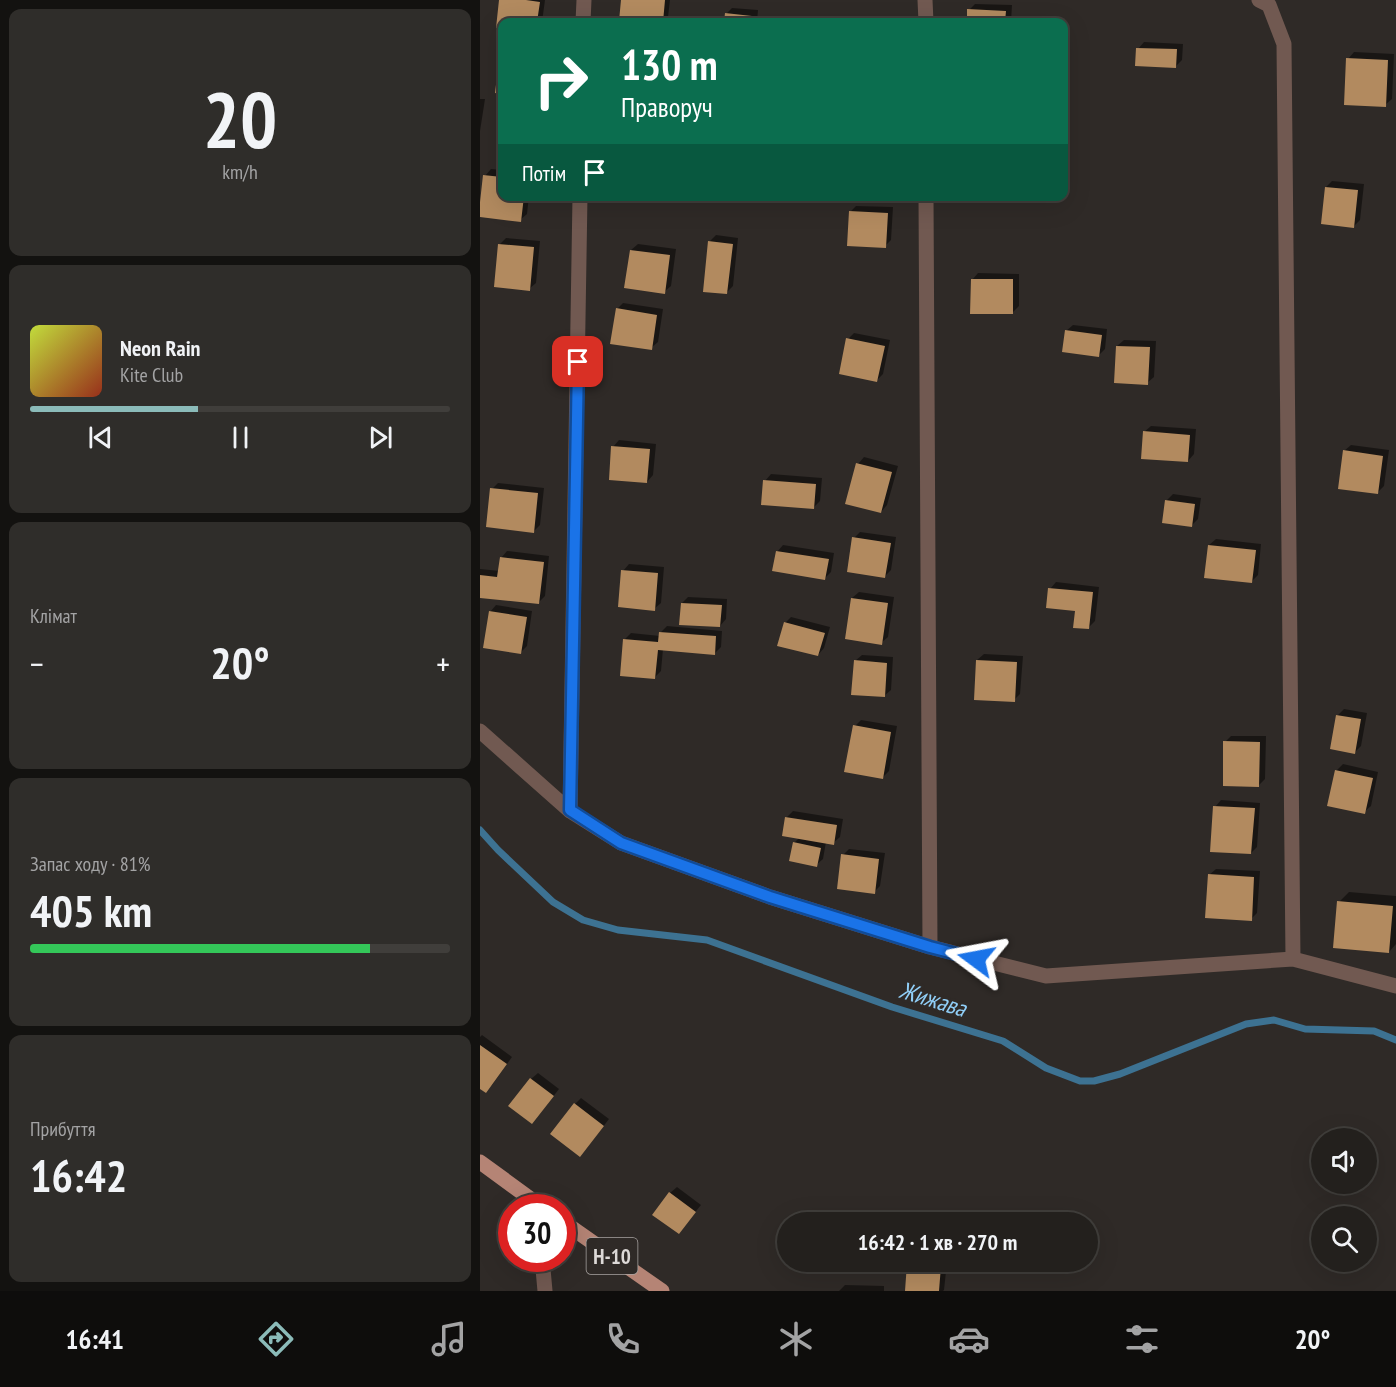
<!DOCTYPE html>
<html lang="uk">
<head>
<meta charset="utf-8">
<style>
	body { margin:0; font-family:"PT Sans Narrow",sans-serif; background:#2f2d2a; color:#f1f3f6; height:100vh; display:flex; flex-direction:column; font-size:22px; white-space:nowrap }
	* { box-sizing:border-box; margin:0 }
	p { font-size:20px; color:#a3a3a4 }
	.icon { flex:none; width:33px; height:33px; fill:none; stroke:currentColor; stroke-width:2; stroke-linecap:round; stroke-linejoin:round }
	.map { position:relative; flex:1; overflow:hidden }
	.drawer { display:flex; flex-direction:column; gap:9px; padding:9px; background:#131210; width:480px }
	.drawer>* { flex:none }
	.hud { position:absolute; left:18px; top:18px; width:570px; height:183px; border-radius:12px; box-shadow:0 6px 24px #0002,0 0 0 2px #403e3b; background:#0b6e4f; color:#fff; overflow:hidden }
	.buttons { position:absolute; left:831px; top:1128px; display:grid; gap:12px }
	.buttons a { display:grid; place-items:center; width:66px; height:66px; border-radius:50%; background:#23201d; box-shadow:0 6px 24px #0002,0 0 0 2px #403e3b; font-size:30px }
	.speed { position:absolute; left:18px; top:1194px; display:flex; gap:12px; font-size:30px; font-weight:700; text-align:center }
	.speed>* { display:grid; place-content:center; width:78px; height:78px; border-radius:50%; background:#23201d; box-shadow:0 6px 24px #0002,0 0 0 2px #403e3b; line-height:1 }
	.speed .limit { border:9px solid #d22; background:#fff; color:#111 }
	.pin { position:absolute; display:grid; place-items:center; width:51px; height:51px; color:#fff; margin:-26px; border-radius:12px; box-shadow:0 3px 9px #0006 }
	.me { position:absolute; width:66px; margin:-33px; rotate:283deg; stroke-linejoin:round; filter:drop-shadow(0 0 4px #0008) }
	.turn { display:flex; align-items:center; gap:21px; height:126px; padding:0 24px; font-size:27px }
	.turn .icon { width:78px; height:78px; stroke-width:2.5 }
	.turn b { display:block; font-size:42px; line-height:51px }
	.then { display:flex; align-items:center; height:57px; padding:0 24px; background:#0003; gap:12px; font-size:22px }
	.big { font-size:45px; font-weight:700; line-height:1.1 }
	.drawer .card { flex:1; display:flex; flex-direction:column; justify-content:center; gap:9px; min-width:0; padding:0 21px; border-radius:12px; background:#2f2d2a }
	.drawer .dial { align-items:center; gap:0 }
	.dial b { font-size:78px; line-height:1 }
	.song { display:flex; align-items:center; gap:18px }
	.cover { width:72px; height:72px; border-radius:9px; background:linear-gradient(135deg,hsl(70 70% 55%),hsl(10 70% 35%)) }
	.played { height:6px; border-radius:3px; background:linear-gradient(90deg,#8bbbb9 40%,#403e3b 40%) }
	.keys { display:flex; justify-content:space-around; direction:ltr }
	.heat { display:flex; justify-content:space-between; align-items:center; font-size:33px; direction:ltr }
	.charge { height:9px; border-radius:4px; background:linear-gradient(90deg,#34c759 81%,#403e3b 0) }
	.trip { position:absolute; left:297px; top:1212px; width:321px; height:60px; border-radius:30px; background:#23201d; box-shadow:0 6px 24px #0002,0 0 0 2px #403e3b; font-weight:700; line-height:60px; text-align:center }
	.tab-bar { display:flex; height:96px; justify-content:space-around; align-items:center; background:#0e0d0c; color:#a3a3a4 }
	.tab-bar .icon { width:42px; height:42px }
	.tab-bar .on { color:#8bbbb9 }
	.tab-bar b { font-size:27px; color:#f1f3f6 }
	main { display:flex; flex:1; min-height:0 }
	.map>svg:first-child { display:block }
	.shadow { fill:#0007 }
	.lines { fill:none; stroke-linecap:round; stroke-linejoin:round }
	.stream { stroke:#3d7292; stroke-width:7 }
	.building { fill:#b28a5f }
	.minor { stroke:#715951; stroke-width:15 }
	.primary { stroke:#b58475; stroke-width:15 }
	.route-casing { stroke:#114b97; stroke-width:15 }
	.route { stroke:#1a73e8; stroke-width:10 }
	.labels { text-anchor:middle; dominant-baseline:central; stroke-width:6; stroke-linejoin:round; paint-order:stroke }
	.shield { fill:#2f2a27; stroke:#a9a4a2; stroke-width:1.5 }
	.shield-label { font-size:21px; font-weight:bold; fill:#ddd9d7 }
	.water-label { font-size:24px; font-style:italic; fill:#90cef7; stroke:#2f2a27 }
</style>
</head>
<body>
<main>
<section class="drawer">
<div class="card dial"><b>20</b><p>km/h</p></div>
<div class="card">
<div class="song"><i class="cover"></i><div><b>Neon Rain</b><p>Kite Club</p></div></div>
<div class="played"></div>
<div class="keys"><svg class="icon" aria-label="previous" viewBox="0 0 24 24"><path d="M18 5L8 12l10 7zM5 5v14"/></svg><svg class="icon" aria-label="pause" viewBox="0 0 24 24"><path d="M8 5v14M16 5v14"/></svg><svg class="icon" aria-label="next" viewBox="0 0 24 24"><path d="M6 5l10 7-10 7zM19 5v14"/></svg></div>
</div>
<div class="card"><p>Клімат</p>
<div class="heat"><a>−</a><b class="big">20°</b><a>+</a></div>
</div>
<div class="card"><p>Запас ходу · 81%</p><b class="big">405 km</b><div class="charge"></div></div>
<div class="card"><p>Прибуття</p><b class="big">16:42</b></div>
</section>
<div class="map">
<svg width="916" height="1291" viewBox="0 0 916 1291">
	<rect width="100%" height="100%" fill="#2f2a27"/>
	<path class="shadow" d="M 21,0 L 65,0 L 62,22 L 22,22 L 22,27 L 17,26 Z
		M 142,0 L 190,0 L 188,17 L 183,22 L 140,20 Z
		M 495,4 L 532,5 L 531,22 L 488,22 L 489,10 Z
		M 252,8 L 278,10 L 277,22 L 245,22 L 246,14 Z
		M 664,42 L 703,44 L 702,60 L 696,66 L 658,49 Z
		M 874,52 L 914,54 L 912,99 L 905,105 L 868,59 Z
		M 0,99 L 5,99 L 0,131 Z
		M 11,169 L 22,170 L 22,196 L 49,196 L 47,214 L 40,220 L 0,216 L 5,176 Z
		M 852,181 L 884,184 L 880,220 L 874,226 L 846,187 Z
		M 376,206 L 413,207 L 411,240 L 405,246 L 370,212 Z
		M 236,235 L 258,238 L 253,286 L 246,293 L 229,242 Z
		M 26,238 L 60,241 L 56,283 L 49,289 L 20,244 Z
		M 158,244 L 196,249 L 191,286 L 184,292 L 151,250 Z
		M 498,273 L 539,274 L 539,306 L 532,313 L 492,280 Z
		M 143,303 L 183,309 L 178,342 L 171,348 L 137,309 Z
		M 593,325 L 627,329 L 625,349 L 619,355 L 586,331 Z
		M 374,333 L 410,340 L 403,374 L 397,380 L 368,339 Z
		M 644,340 L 676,341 L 674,377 L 667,383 L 637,346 Z
		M 671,426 L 716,429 L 714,454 L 708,461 L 664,432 Z
		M 139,440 L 176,444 L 173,475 L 167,482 L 133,447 Z
		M 871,445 L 909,450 L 904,486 L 897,493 L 864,451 Z
		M 384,457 L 418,466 L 407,505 L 401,512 L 378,464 Z
		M 291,474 L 342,478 L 340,501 L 334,507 L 285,481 Z
		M 18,483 L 64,488 L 60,525 L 54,531 L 12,489 Z
		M 693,494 L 721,498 L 718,519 L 712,525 L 686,501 Z
		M 380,532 L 416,537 L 411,570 L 404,577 L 374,538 Z
		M 736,539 L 781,544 L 778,575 L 772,581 L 729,545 Z
		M 303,545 L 354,553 L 351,572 L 345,578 L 297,552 Z
		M 27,551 L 69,556 L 65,596 L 58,603 L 0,597 L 0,569 L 20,571 L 21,558 Z
		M 149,564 L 184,567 L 181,603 L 174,609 L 143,571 Z
		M 576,582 L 619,587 L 615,621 L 608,628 L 597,610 L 570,589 Z
		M 379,592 L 414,597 L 408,637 L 401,643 L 372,598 Z
		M 208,597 L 247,599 L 246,619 L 240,626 L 202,603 Z
		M 16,605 L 52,611 L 47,646 L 41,652 L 10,612 Z
		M 311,617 L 350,627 L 344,648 L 338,655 L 305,623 Z
		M 187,626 L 242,631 L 241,647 L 234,654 L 183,649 L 181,671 L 174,678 L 145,639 L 151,633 L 180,636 L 181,632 Z
		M 504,654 L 543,656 L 540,694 L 534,700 L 497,660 Z
		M 382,655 L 413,657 L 411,690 L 404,696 L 375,661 Z
		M 864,709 L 887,713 L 881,746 L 875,752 L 857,716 Z
		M 381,720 L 417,726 L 409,771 L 403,777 L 375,726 Z
		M 751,736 L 786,736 L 785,779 L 779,785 L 745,742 Z
		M 863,764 L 898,772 L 891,806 L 884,812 L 856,771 Z
		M 741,800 L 780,803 L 777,847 L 771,853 L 735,807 Z
		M 313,811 L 363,819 L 360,837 L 353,843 L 346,842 L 343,859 L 336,865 L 314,843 L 319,838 L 306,818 Z
		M 369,849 L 405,853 L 400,886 L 394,892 L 363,855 Z
		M 736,869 L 780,871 L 777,913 L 771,919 L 729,875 Z
		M 869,892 L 916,896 L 916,944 L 909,952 L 859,902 Z
		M 2,1035 L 32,1057 L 12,1085 L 6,1091 L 0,1087 L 0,1037 Z
		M 58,1073 L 79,1089 L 58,1116 L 51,1079 Z
		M 101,1098 L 129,1119 L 106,1149 L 95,1104 Z
		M 197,1187 L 221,1205 L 199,1232 L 190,1193 Z
		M 431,1262 L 467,1262 L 464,1290 L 463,1291 L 426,1291 L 428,1264 Z
		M 365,1285 L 404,1286 L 404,1291 L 359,1291 Z"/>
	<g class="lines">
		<path class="stream" d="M 0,830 L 18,850 L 73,902 L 103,920 L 138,930 L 227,940 L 412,1007 L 523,1041 L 566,1068 L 600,1081 L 614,1081 L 640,1074 L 766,1024 L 794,1020 L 825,1029 L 894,1031 L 916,1040"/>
	</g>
	<path class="building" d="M 19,0 L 46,0 L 60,2 L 57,22 L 22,22 L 22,29 L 16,28 Z
		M 141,0 L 185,0 L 183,22 L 139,21 Z
		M 487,9 L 526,11 L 525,22 L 487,22 Z
		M 245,13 L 272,16 L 271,22 L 244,22 Z
		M 656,48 L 697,49 L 696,68 L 655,66 Z
		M 866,58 L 908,60 L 906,107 L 864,105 Z
		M 19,60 L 22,60 L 22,94 L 15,93 Z
		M 3,175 L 22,177 L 22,196 L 44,196 L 41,222 L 0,217 L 0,202 Z
		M 845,187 L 878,190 L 874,228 L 841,224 Z
		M 369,211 L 408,213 L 406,248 L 367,246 Z
		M 228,241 L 253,244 L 247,294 L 223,292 Z
		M 18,244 L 54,247 L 50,291 L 14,287 Z
		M 150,250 L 190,255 L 185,294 L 144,288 Z
		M 491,279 L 533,279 L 533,314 L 490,314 Z
		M 136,308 L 177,315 L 172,350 L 130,344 Z
		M 585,330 L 622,335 L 619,357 L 582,352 Z
		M 366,338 L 405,346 L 397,382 L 359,374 Z
		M 636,346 L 670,347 L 668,385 L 634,383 Z
		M 663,431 L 710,435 L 708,462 L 661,459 Z
		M 131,446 L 170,449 L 167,483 L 129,480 Z
		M 863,450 L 903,456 L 898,494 L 858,489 Z
		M 376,463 L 412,472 L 401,513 L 365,504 Z
		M 283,480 L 336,484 L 334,509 L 281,505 Z
		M 10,488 L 58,493 L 54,533 L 6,527 Z
		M 685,500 L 715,504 L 712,527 L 682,523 Z
		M 372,537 L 411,543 L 405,578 L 367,572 Z
		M 728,545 L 776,550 L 772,583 L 724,578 Z
		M 296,551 L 349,559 L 345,580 L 292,571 Z
		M 20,557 L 64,562 L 59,604 L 0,598 L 0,575 L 17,577 Z
		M 141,570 L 178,573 L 175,611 L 138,607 Z
		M 568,588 L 613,592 L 609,629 L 593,628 L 595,611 L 566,608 Z
		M 371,598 L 408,603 L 402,645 L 365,639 Z
		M 201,603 L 242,605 L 240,627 L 199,625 Z
		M 9,611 L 47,617 L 41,654 L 3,648 Z
		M 304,622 L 345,633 L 338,656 L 297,646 Z
		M 179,632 L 236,636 L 235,655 L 178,650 L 175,679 L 140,676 L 143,639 L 178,642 Z
		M 374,660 L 407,663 L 405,697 L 371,695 Z
		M 496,660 L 537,662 L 535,702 L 494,700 Z
		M 856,715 L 881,719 L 875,754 L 850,749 Z
		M 373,725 L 411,732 L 403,779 L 364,772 Z
		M 743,741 L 780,742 L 779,787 L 743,786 Z
		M 855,770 L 893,778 L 885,814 L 847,806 Z
		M 733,806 L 775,808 L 771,854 L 730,852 Z
		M 305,817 L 357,825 L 354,845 L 302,836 Z
		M 313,842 L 341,848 L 337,867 L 309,861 Z
		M 361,854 L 399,859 L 395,894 L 357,889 Z
		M 728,874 L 774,877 L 772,921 L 725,918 Z
		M 857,901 L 913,906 L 909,953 L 853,948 Z
		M 0,1045 L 27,1064 L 6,1093 L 0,1089 Z
		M 50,1078 L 74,1096 L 52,1124 L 28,1106 Z
		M 94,1103 L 124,1126 L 100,1157 L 70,1134 Z
		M 189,1192 L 216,1212 L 199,1234 L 172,1215 Z
		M 427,1263 L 461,1266 L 459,1291 L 425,1291 Z"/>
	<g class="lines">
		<path class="minor" d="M 445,0 L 446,22
			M 779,0 L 789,5 L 804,44 L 813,959
			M 103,22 L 104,0
			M 446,196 L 450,947
			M 0,731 L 90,811 L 141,843 L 290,897 L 450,947 L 566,976 L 813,959 L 916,986
			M 90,811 L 100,196
			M 62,1258 L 65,1291"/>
		<path class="primary" d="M 0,1162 L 63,1208
			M 82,1221 L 182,1291"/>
	</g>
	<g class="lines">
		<defs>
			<path id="route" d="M 98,362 L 90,810 L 141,843 L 290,897 L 450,947 L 496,959"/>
		</defs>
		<use href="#route" class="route-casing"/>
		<use href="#route" class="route"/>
	</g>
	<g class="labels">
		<rect class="shield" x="106.5" y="1238" width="51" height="36" rx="4.5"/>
		<g class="shield-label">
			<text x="132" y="1256">Н-10</text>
		</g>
		<g class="water-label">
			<text transform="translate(453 999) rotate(17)">Жижава</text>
		</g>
	</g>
</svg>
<div class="buttons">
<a><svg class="icon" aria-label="sound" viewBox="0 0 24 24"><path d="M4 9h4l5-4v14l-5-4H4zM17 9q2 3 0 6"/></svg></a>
<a><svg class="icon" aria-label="search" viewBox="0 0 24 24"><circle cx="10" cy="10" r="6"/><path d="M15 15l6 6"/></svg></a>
</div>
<div class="speed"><div class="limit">30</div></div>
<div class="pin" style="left:98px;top:362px;background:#d93025"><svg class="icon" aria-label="arrive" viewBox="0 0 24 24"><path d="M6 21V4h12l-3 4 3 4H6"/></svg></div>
<svg class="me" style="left:496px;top:959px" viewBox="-20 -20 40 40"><path d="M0-17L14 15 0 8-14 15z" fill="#1a73e8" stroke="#fff" stroke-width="4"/></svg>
<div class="trip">16:42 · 1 хв · 270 m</div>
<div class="hud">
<div class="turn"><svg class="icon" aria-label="right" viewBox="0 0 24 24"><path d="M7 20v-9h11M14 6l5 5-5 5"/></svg><div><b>130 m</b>Праворуч</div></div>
<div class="then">Потім<svg class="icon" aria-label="arrive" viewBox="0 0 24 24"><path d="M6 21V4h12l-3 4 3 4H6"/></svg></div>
</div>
</div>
</main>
<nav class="tab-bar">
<b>16:41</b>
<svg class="icon on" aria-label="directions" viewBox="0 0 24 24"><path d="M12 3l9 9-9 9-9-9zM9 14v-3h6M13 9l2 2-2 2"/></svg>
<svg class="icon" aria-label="music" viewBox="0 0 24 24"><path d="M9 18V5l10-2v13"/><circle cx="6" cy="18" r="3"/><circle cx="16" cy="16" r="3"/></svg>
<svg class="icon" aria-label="phone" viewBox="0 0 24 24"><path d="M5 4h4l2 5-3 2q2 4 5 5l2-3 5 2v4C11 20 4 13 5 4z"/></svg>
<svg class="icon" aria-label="climate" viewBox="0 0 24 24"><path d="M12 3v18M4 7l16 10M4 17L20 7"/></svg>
<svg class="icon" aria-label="car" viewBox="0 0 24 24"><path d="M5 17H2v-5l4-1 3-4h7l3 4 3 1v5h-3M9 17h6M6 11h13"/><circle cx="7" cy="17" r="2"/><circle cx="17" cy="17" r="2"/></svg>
<svg class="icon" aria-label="filters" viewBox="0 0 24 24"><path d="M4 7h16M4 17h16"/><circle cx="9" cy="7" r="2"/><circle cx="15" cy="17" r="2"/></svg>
<b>20°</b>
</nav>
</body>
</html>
